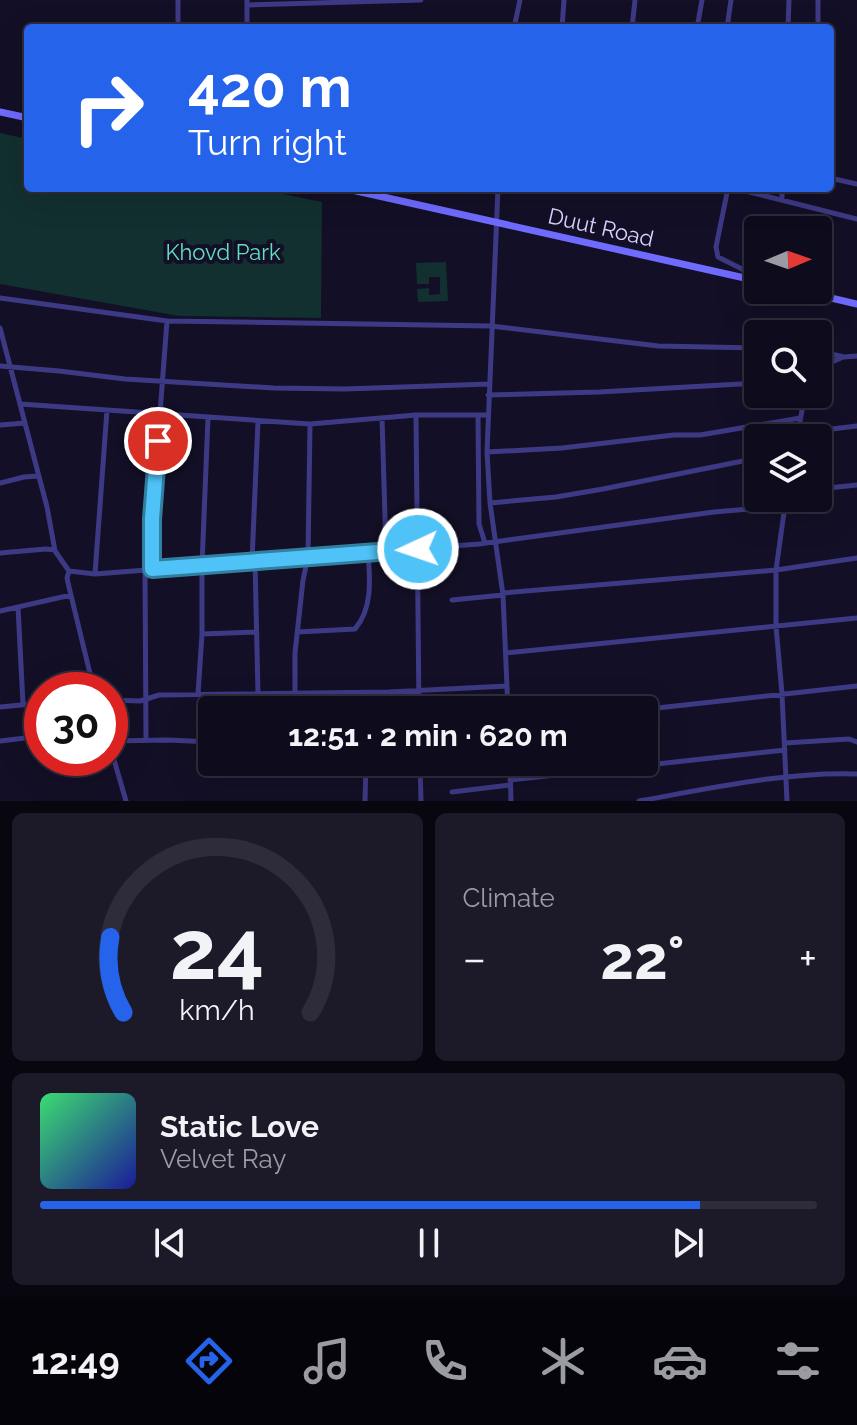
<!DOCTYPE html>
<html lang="en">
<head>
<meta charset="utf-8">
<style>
	body { margin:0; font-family:Raleway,sans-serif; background:#1c1929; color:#f1f3f6; height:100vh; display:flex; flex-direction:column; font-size:30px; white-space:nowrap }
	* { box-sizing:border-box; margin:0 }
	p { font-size:26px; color:#9b9ba3 }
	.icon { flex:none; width:44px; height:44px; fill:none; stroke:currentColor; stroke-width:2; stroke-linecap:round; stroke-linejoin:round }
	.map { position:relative; height:801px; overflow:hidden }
	.panel { display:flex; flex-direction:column; gap:12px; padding:12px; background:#08060f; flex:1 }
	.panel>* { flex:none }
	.guide { position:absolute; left:24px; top:24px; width:810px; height:168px; border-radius:8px; box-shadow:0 8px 32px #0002,0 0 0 2px #2e2b3b; background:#2563eb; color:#fff; overflow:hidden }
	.needle { width:52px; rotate:88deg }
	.controls { position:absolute; left:744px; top:216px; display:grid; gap:16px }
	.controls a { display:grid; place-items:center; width:88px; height:88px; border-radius:8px; background:#0e0b1c; box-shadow:0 8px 32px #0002,0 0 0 2px #2e2b3b; font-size:40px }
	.speed { position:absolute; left:24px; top:672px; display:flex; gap:16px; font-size:40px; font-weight:700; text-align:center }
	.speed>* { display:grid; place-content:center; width:104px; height:104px; border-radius:50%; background:#0e0b1c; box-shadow:0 8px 32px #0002,0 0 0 2px #2e2b3b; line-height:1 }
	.speed .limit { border:12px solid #d22; background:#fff; color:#111 }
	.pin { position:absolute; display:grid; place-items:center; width:68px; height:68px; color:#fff; margin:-34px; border:4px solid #fff; border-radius:50%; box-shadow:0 2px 8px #0007 }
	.me { position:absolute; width:88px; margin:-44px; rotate:267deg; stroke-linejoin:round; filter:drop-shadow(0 0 6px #0008) }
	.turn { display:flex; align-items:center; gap:28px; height:168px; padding:0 32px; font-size:36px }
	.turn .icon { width:104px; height:104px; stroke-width:2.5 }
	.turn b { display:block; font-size:56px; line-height:68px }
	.big { font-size:60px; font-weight:700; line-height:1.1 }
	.panel .tile { flex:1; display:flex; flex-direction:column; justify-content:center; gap:12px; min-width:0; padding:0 28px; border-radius:12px; background:#1c1929 }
	.panel .dial { align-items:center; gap:0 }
	.dial svg { height:208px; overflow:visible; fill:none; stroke:#2e2b3b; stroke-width:7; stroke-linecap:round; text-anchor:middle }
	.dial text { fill:#f1f3f6; stroke:none }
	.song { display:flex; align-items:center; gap:24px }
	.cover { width:96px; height:96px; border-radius:12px; background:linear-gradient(135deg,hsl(140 70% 55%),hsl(240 70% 35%)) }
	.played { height:8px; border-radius:4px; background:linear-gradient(90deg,#2563eb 85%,#2e2b3b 85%) }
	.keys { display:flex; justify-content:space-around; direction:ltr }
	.heat { display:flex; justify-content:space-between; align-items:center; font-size:44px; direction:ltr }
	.panel .tiles { flex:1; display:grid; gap:12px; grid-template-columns:1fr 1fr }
	.tile:last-child { grid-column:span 2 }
	.trip { position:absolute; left:198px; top:696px; width:460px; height:80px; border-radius:8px; background:#0e0b1c; box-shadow:0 8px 32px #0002,0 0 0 2px #2e2b3b; font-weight:700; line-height:80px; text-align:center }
	.dock { display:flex; height:128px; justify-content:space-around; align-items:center; background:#06040b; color:#9b9ba3 }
	.dock .icon { width:56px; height:56px }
	.dock .on { color:#2563eb }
	.dock b { font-size:36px; color:#f1f3f6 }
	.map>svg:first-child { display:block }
	.green { fill:#12302f }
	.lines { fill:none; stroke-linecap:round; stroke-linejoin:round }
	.street { stroke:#3d3a85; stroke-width:5 }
	.secondary { stroke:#6f6bff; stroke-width:7 }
	.route-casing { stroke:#337fa1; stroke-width:20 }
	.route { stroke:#4fc3f7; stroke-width:14 }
	.labels { text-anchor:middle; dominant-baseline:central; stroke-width:8; stroke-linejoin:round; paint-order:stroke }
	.street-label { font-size:22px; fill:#d9d4ff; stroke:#130f26 }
	.park-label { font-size:22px; fill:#5fe0c0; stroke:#130f26 }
</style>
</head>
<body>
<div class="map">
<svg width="857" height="801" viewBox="0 0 857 801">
	<rect width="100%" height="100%" fill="#130f26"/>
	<path class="green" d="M 0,133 L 28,139 L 28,188 L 254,188 L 322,202 L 321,318 L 179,316 L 0,284 Z
		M 446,262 L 448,301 L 418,302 L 417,289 L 429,288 L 429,295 L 440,294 L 440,277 L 429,277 L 429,284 L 417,284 L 416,263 Z"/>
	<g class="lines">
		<path class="street" d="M 178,0 L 178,28
			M 247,5 L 421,0
			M 247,28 L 247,0
			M 514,28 L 520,0
			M 562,28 L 564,0
			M 632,28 L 635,0
			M 697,28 L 702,0
			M 727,28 L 731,0
			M 788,28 L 789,0
			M 818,28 L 818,0
			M 830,178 L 857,184
			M 498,188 L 487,452 L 490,503 L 503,595 L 508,710
			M 728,188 L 716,247 L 718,257 L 742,269 L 745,272 L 746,278
			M 734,188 L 857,219
			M 782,200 L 782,188
			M 0,298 L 167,321 L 491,326 L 658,346 L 758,348
			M 0,328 L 47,507 L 55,551 L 69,571 L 67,578 L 69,587 L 94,690
			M 818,351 L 844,357 L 857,356
			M 0,366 L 59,371 L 125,379 L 274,388 L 345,389 L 489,384
			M 818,371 L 827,364 L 841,358
			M 488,395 L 599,392 L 758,383
			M 20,404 L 310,424 L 416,415 L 487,415
			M 416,415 L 419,710
			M 478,415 L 479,524 L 485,543
			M 382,418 L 386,550
			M 0,425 L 25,423
			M 798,433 L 857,426
			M 797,438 L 805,394
			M 487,452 L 562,448 L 674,435 L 700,435 L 800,418
			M 0,483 L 24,477 L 38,476
			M 818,489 L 857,485
			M 786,498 L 776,570 L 776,626 L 782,694 L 787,801
			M 490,503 L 556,497 L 603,489 L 758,458
			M 0,553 L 46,549 L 55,550
			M 252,561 L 258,421
			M 255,561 L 258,694
			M 152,569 L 152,519 L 167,321
			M 145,570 L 146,740
			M 69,571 L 95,574 L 479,544 L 714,512 L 785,506
			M 95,574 L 107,410
			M 503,593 L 776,570 L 857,558
			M 452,600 L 503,595
			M 18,607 L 23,704
			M 0,611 L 71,595
			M 297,632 L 355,629 C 373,608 370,578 368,552
			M 202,634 L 256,632
			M 506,653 L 857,618
			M 198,694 L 202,634 L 202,565 L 208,418
			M 295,694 L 295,653 L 303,580 L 308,557 L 310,424
			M 110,700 L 140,701 L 159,695 L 389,692 L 507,686
			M 0,707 L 42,703
			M 639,710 L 857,686
			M 0,741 L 42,736
			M 110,741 L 168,740 L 212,742
			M 785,743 L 849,739 L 857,742
			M 110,746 L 126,801
			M 420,762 L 421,801
			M 510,762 L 511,801
			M 510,780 L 785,750
			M 452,792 L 510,785
			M 365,801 L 366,762
			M 639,801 C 707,789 788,771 857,774"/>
		<path class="secondary" d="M 0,112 L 28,118
			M 343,188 L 758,281
			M 797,290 L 857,304"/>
	</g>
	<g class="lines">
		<defs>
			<path id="route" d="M 158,441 L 152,519 L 152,569 L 418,549"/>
		</defs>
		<use href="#route" class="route-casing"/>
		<use href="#route" class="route"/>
	</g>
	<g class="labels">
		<g class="street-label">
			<text transform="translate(601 227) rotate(13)">Duut Road</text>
		</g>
		<g class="park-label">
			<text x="223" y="252">Khovd Park</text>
		</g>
	</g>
</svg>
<div class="controls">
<a><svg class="needle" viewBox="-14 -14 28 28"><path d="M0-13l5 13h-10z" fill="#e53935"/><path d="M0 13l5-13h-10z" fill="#9b9ba3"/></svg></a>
<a><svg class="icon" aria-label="search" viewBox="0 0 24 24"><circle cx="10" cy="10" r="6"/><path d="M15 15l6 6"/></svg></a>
<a><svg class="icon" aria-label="layers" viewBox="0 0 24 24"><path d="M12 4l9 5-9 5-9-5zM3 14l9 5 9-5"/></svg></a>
</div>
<div class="speed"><div class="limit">30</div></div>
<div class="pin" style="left:158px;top:441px;background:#d93025"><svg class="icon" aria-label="arrive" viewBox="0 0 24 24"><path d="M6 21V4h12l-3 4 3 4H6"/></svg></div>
<svg class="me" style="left:418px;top:549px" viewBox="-20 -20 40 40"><circle r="17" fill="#4fc3f7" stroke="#fff" stroke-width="3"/><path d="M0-11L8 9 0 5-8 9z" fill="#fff"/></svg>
<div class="trip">12:51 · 2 min · 620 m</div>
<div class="guide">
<div class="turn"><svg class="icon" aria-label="right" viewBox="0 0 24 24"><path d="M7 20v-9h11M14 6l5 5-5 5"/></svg><div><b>420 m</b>Turn right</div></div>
</div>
</div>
<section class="panel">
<div class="tiles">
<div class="tile dial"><svg viewBox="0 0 100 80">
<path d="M14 69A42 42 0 1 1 86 69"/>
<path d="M14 69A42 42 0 0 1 9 40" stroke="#2563eb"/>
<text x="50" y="56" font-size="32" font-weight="700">24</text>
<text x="50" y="72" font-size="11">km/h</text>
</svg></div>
<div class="tile"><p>Climate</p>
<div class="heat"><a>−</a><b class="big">22°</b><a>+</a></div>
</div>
<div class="tile">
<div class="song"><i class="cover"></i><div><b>Static Love</b><p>Velvet Ray</p></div></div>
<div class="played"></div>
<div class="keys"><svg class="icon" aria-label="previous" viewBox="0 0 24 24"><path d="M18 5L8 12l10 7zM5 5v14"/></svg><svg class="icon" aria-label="pause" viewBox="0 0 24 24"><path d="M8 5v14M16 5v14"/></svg><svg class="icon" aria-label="next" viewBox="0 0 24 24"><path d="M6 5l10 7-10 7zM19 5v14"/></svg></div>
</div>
</div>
</section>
<nav class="dock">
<b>12:49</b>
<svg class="icon on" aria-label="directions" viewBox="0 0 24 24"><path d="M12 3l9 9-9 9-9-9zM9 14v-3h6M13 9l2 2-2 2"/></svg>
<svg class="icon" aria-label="music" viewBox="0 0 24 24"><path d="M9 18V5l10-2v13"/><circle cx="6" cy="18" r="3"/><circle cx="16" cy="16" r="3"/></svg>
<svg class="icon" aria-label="phone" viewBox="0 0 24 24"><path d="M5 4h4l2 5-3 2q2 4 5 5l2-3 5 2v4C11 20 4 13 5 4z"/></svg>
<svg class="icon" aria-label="climate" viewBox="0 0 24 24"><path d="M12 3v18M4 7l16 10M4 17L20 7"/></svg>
<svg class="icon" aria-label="car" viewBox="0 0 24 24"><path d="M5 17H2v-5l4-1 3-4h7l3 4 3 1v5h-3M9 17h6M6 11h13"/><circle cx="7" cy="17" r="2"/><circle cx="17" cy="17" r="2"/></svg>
<svg class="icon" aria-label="filters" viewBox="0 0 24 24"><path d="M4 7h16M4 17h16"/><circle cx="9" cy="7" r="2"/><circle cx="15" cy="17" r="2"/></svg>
</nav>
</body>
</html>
